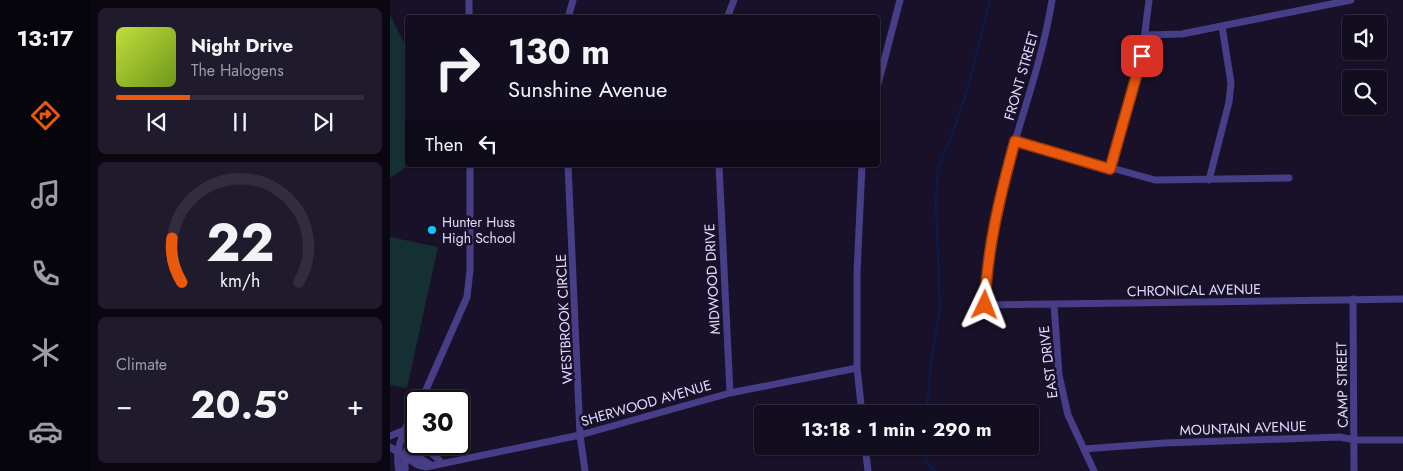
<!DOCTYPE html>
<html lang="en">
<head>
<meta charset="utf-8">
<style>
	body { margin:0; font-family:Jost,sans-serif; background:#1f1b2c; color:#f1f3f6; height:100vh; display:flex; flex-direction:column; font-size:19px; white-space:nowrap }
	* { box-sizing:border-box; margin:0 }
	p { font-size:16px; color:#9c9ca4 }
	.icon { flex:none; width:28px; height:28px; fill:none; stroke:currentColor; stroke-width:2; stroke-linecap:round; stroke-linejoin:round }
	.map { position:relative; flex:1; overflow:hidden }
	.panel { display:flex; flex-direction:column; gap:8px; padding:8px; background:#0a0711; width:300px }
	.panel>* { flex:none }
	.hud { position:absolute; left:15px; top:15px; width:475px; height:152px; border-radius:5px; box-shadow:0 1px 4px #0004,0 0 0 1px #312d3d; background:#120d1f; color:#f1f3f6; overflow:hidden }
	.buttons { position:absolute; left:952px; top:15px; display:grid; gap:10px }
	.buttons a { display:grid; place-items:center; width:45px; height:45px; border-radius:5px; background:#120d1f; box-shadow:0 1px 4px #0004,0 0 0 1px #312d3d; font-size:25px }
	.speed { position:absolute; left:15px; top:390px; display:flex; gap:10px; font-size:25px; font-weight:700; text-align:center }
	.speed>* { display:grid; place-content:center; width:65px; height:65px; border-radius:50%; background:#120d1f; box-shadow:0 1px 4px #0004,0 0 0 1px #312d3d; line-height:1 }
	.speed .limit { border:2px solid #111; border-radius:8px; background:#fff; color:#111 }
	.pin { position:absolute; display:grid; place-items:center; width:42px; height:42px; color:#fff; margin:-21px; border-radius:10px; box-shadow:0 2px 8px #0006 }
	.me { position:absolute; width:55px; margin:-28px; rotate:2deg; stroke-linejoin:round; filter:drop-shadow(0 0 4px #0008) }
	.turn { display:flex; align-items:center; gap:18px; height:105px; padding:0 20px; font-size:22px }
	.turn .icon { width:65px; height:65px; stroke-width:2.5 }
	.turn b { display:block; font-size:35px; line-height:42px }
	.then { display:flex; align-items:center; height:48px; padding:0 20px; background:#0003; gap:10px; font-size:19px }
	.big { font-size:38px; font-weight:700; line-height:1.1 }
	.panel .card { flex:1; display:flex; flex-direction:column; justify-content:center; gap:8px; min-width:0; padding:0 18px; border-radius:8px; background:#1f1b2c }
	.panel .dial { align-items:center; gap:0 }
	.dial svg { height:130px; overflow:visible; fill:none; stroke:#312d3d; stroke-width:7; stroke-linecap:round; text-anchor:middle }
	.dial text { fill:#f1f3f6; stroke:none }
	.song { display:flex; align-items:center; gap:15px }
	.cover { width:60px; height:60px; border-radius:8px; background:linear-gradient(135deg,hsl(70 70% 55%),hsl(80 70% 35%)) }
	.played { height:5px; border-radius:2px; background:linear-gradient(90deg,#ea580c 30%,#312d3d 30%) }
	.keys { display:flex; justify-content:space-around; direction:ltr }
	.heat { display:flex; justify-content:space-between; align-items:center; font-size:28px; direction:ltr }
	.trip { position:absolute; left:364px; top:405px; width:285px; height:50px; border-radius:5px; background:#120d1f; box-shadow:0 1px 4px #0004,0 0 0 1px #312d3d; font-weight:700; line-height:50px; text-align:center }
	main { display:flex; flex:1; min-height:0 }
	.dock { display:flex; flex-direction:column; width:90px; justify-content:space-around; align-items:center; background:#07050c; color:#9c9ca4 }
	.dock .icon { width:35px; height:35px }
	.dock .on { color:#ea580c }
	.dock b { font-size:22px; color:#f1f3f6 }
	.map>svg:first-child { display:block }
	.green { fill:#143033 }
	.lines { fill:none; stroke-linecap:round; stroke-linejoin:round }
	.stream { stroke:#0c1b47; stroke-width:2.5 }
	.street { stroke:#483d87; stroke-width:7 }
	.route-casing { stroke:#983908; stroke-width:12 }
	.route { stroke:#ea580c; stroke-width:9 }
	.poi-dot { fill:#08c8fb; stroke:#181129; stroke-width:2 }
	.labels { text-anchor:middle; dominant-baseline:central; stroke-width:5; stroke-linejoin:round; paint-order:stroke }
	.street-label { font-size:14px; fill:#e2d9fe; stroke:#181129 }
	.poi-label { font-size:14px; fill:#e2d9fe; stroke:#181129; text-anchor:start }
</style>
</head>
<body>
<main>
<nav class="dock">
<b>13:17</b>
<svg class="icon on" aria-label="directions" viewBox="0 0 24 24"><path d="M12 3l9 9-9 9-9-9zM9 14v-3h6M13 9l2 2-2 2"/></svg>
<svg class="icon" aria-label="music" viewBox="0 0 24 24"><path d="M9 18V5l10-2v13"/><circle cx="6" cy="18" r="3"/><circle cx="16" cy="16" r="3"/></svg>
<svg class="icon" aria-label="phone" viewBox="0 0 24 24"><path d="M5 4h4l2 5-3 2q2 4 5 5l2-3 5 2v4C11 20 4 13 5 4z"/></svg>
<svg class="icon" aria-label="climate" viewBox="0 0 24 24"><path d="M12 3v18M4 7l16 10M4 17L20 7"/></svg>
<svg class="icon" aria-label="car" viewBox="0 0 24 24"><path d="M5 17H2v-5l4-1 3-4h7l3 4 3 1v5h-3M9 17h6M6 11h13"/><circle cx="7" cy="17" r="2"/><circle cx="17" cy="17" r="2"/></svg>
</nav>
<section class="panel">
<div class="card">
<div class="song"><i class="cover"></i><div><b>Night Drive</b><p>The Halogens</p></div></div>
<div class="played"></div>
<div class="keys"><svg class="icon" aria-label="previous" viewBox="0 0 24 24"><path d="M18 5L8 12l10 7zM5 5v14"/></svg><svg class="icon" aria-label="pause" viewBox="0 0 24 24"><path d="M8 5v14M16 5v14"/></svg><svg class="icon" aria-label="next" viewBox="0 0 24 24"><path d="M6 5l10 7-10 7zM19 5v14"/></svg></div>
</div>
<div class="card dial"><svg viewBox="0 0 100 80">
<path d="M14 69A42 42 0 1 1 86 69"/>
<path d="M14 69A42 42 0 0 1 8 42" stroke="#ea580c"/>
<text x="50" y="56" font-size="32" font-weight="700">22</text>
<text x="50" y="72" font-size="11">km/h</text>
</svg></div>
<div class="card"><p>Climate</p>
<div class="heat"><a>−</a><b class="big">20.5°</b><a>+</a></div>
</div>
</section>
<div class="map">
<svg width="1013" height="471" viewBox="0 0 1013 471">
	<rect width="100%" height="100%" fill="#181129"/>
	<path class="green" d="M 0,15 L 17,49 L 19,165 L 0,178 Z
		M 0,237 L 48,247 L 17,388 L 0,385 Z"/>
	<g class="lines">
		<path class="stream" d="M 536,414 L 542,356 L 550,309 L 546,204 L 548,167 L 563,132 L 578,87 L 600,0
			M 536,458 L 536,462 L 546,471"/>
		<path class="street" d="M 662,0 C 650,76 619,146 604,222 C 598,249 596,278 595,305 L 1013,299
			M 79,18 L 79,0
			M 178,18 L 183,0
			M 337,18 L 344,0
			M 756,35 L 792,34 L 961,0
			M 488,84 L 510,0
			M 625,141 L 765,180 L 899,178
			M 178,165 L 190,435 L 195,471
			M 329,165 L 340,393
			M 720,169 L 752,56 L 759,0
			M 819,180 L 839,102 L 841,83 L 832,26
			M 963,299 L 964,471
			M 664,305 L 669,375 L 678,415 L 704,471
			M 31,401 L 77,297 L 80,270 L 80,165
			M 472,414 L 467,368 L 467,273 L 472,165
			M 0,436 L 15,430
			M 32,444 L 52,463
			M 475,446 L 478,471
			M 0,447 L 28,465 L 36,467 L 190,435 L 340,393 L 467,368
			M 694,449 L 774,443 L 950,437 L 965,440 L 1013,440
			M 18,457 L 28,457 L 41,465
			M 9,471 C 4,449 14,432 22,413 L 26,409
			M 15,471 L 15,455 L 26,422"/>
	</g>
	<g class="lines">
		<defs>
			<path id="route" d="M 595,305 C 597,248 610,196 625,141 L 720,169 L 752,56"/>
		</defs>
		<use href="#route" class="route-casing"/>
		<use href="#route" class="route"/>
	</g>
	<circle class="poi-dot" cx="42" cy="230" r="5"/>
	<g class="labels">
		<g class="street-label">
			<text transform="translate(631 76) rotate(-74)">FRONT STREET</text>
			<text transform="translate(322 279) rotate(-93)">MIDWOOD DRIVE</text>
			<text transform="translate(804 290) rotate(-1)">CHRONICAL AVENUE</text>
			<text transform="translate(174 319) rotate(-93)">WESTBROOK CIRCLE</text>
			<text transform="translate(658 362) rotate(-97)">EAST DRIVE</text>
			<text transform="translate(952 385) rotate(-91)">CAMP STREET</text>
			<text transform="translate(256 403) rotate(-16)">SHERWOOD AVENUE</text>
			<text transform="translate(853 428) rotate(-2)">MOUNTAIN AVENUE</text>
		</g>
		<g class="poi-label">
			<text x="52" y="222">Hunter Huss<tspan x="52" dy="16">High School</tspan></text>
		</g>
	</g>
</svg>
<div class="buttons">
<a><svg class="icon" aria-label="sound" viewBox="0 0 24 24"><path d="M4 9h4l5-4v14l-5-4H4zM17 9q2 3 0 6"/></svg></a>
<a><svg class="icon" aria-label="search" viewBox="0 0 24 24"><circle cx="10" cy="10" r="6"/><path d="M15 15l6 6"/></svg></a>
</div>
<div class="speed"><div class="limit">30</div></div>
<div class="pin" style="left:752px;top:56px;background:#d93025"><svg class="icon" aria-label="arrive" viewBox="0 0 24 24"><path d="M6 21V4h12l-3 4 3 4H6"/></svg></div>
<svg class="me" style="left:595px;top:305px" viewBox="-20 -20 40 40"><path d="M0-17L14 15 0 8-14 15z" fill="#ea580c" stroke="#fff" stroke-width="4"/></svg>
<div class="trip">13:18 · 1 min · 290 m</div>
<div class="hud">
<div class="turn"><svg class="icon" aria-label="right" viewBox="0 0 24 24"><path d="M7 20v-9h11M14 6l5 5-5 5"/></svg><div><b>130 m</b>Sunshine Avenue</div></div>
<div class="then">Then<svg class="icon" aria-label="left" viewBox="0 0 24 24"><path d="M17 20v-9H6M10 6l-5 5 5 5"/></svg></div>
</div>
</div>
</main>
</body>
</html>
